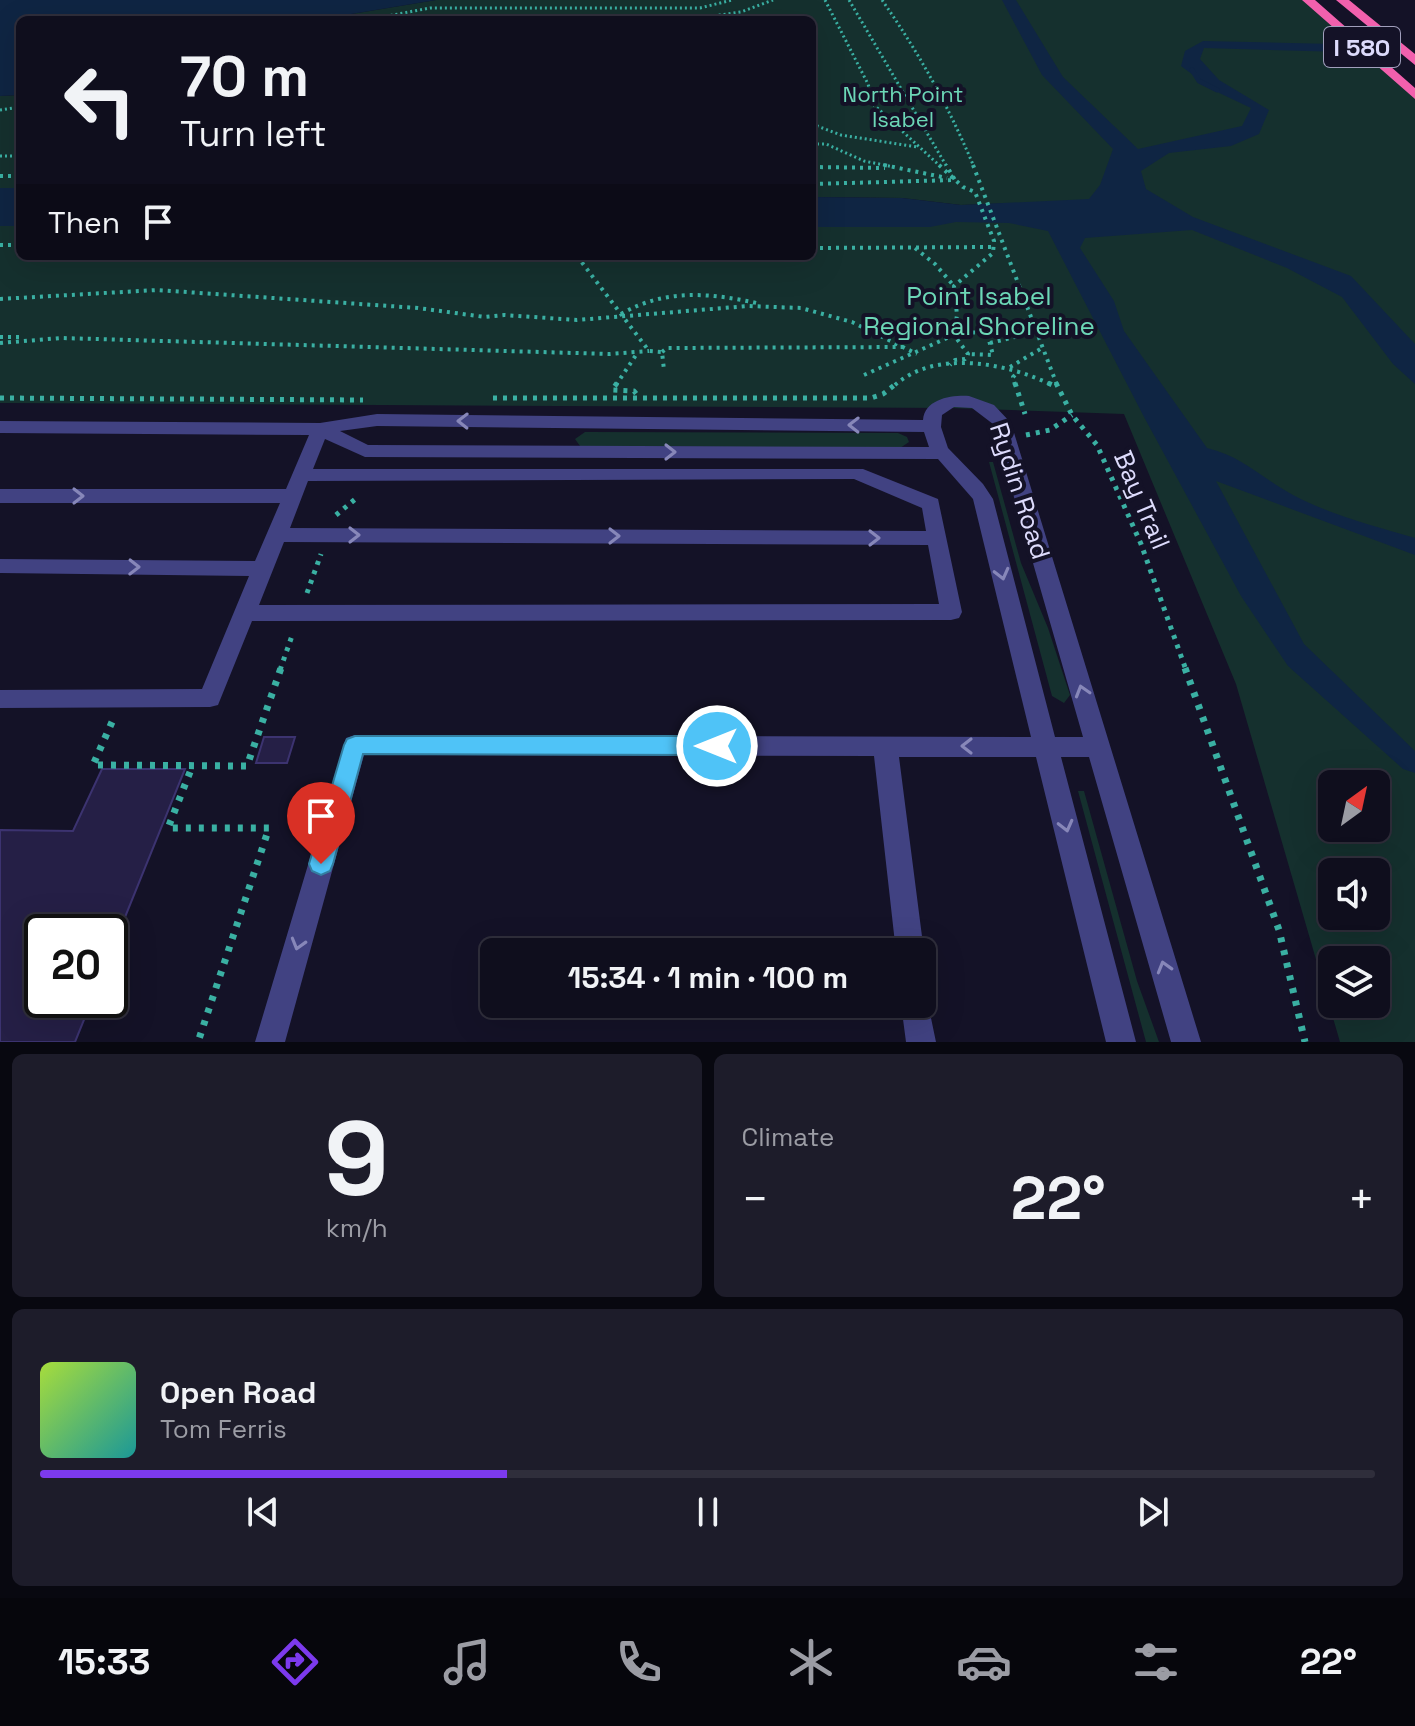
<!DOCTYPE html>
<html lang="en">
<head>
<meta charset="utf-8">
<style>
	body { margin:0; font-family:"Space Grotesk",sans-serif; background:#1d1c2a; color:#f1f3f6; height:100vh; display:flex; flex-direction:column; font-size:30px; white-space:nowrap }
	* { box-sizing:border-box; margin:0 }
	p { font-size:26px; color:#9b9ca4 }
	.icon { flex:none; width:44px; height:44px; fill:none; stroke:currentColor; stroke-width:2; stroke-linecap:round; stroke-linejoin:round }
	.map { position:relative; height:1042px; overflow:hidden }
	.side { display:flex; flex-direction:column; gap:12px; padding:12px; background:#080810; flex:1 }
	.side>* { flex:none }
	.banner { position:absolute; left:16px; top:16px; width:800px; height:244px; border-radius:12px; box-shadow:0 8px 32px #0002,0 0 0 2px #2f2e3b; background:#0f0e1d; color:#f1f3f6; overflow:hidden }
	.needle { width:52px; rotate:33deg }
	.fabs { position:absolute; left:1318px; top:770px; display:grid; gap:16px }
	.fabs a { display:grid; place-items:center; width:72px; height:72px; border-radius:12px; background:#0f0e1d; box-shadow:0 8px 32px #0002,0 0 0 2px #2f2e3b; font-size:40px }
	.speed { position:absolute; left:24px; top:914px; display:flex; gap:16px; font-size:40px; font-weight:700; text-align:center }
	.speed>* { display:grid; place-content:center; width:104px; height:104px; border-radius:50%; background:#0f0e1d; box-shadow:0 8px 32px #0002,0 0 0 2px #2f2e3b; line-height:1 }
	.speed .limit { border:4px solid #111; border-radius:12px; background:#fff; color:#111 }
	.pin { position:absolute; display:grid; place-items:center; width:68px; height:68px; color:#fff; margin:-82px -34px; border-radius:50% 50% 50% 0; rotate:-45deg; box-shadow:0 0 8px #0007 }
	.pin .icon { rotate:45deg }
	.me { position:absolute; width:88px; margin:-44px; rotate:270deg; stroke-linejoin:round; filter:drop-shadow(0 0 6px #0008) }
	.turn { display:flex; align-items:center; gap:28px; height:168px; padding:0 32px; font-size:36px }
	.turn .icon { width:104px; height:104px; stroke-width:2.5 }
	.turn b { display:block; font-size:56px; line-height:68px }
	.then { display:flex; align-items:center; height:76px; padding:0 32px; background:#0003; gap:16px; font-size:30px }
	.big { font-size:60px; font-weight:600; line-height:1.1 }
	.side .widget { flex:1; display:flex; flex-direction:column; justify-content:center; gap:12px; min-width:0; padding:0 28px; border-radius:12px; background:#1d1c2a }
	.side .dial { align-items:center; gap:0 }
	.dial b { font-size:104px; line-height:1 }
	.song { display:flex; align-items:center; gap:24px }
	.cover { width:96px; height:96px; border-radius:12px; background:linear-gradient(135deg,hsl(80 70% 55%),hsl(180 70% 35%)) }
	.played { height:8px; border-radius:4px; background:linear-gradient(90deg,#7c3aed 35%,#2f2e3b 35%) }
	.keys { display:flex; justify-content:space-around; direction:ltr }
	.heat { display:flex; justify-content:space-between; align-items:center; font-size:44px; direction:ltr }
	.side .tiles { flex:1; display:grid; gap:12px; grid-template-columns:1fr 1fr }
	.widget:last-child { grid-column:span 2 }
	.trip { position:absolute; left:480px; top:938px; width:456px; height:80px; border-radius:12px; background:#0f0e1d; box-shadow:0 8px 32px #0002,0 0 0 2px #2f2e3b; font-weight:600; line-height:80px; text-align:center }
	.dock { display:flex; height:128px; justify-content:space-around; align-items:center; background:#06060c; color:#9b9ca4 }
	.dock .icon { width:56px; height:56px }
	.dock .active { color:#7c3aed }
	.dock b { font-size:36px; color:#f1f3f6 }
	.map>svg:first-child { display:block }
	.green { fill:#15302e; fill-rule:evenodd }
	.water { fill:#0f2543 }
	.lines { fill:none; stroke-linecap:round; stroke-linejoin:round }
	.stream { stroke:#0f2543; stroke-width:5 }
	.building { fill:#251f46; stroke:#3c3370; stroke-width:2 }
	.path-far3 { stroke:#3ab0a3; stroke-width:3; stroke-dasharray:2 3; stroke-linecap:butt }
	.path-far2 { stroke:#3ab0a3; stroke-width:4; stroke-dasharray:3 5; stroke-linecap:butt }
	.path-far1 { stroke:#3ab0a3; stroke-width:5; stroke-dasharray:4 6; stroke-linecap:butt }
	.path { stroke:#3ab0a3; stroke-width:7; stroke-dasharray:5 8; stroke-linecap:butt }
	.minor { fill:#414282; fill-rule:evenodd }
	.highway { fill:#f260ad; fill-rule:evenodd }
	.oneway { stroke:#8787b9 }
	.route { fill:#4fc3f7; stroke:#337fa1; stroke-width:2 }
	.labels { text-anchor:middle; dominant-baseline:central; stroke-width:8; stroke-linejoin:round; paint-order:stroke }
	.far-park-label { font-size:22px; fill:#6cd7b7; stroke:#141227 }
	.shield { fill:#141227; stroke:#a19fbc; stroke-width:2 }
	.shield-label { font-size:24px; font-weight:bold; fill:#dddbfc }
	.park-label { font-size:26px; fill:#6cd7b7; stroke:#141227 }
	.street-label { font-size:26px; fill:#dddbfc; stroke:#141227 }
</style>
</head>
<body>
<div class="map">
<svg width="1415" height="1042" viewBox="0 0 1415 1042">
	<rect width="100%" height="100%" fill="#141227"/>
	<path class="green" d="M 436,0 L 1308,0 L 1415,97 L 1415,1042 L 1340,1042 L 1236,684 L 1124,414 L 951,408 L 0,403 L 0,204 L 20,205 L 20,256 L 812,256 L 812,211 L 1034,213 L 1016,203 L 961,205 L 902,198 L 812,197 L 812,20 L 315,20 ZM 1332,784 L 1376,784 L 1376,828 L 1332,828 ZM 1332,872 L 1376,872 L 1376,916 L 1332,916 ZM 1332,960 L 1376,960 L 1376,1004 L 1332,1004 Z
		M 20,95 L 20,188 L 0,188 L 0,96 Z
		M 585,432 L 898,433 L 907,437 L 909,442 L 900,448 L 580,446 L 575,439 Z
		M 989,462 L 993,462 L 1021,563 L 1048,628 L 1070,695 L 1064,703 L 1052,696 Z
		M 1078,791 L 1084,791 L 1137,981 L 1159,1042 L 1146,1042 Z"/>
	<path class="water" d="M 0,0 L 436,0 L 315,20 L 20,20 L 20,95 L 0,96 Z
		M 1002,0 L 1016,0 L 1063,77 L 1138,149 L 1242,126 L 1251,108 L 1213,90 L 1181,66 L 1185,51 L 1203,41 L 1333,44 L 1343,52 L 1204,48 L 1200,59 L 1219,80 L 1269,110 L 1259,134 L 1231,146 L 1169,153 L 1141,171 L 1146,189 L 1193,217 L 1351,276 L 1415,344 L 1415,384 L 1393,364 L 1342,297 L 1287,268 L 1192,230 L 1085,238 L 1080,248 L 1114,301 L 1124,331 L 1207,448 C 1242,456 1263,479 1293,495 C 1328,514 1377,527 1415,538 L 1415,555 L 1216,481 L 1304,644 L 1415,751 L 1415,773 L 1403,769 L 1288,666 L 1241,596 L 1143,415 L 1048,231 L 1009,223 L 956,222 L 930,227 L 812,227 L 812,197 L 902,198 L 961,205 L 1089,199 L 1100,185 L 1113,149 L 1042,75 Z
		M 0,188 L 20,188 L 20,226 L 0,226 Z"/>
	<g class="lines">
		<path class="stream" d="M 1192,70 L 1199,81 L 1217,90"/>
	</g>
	<path class="building" d="M 264,737 L 295,737 L 287,763 L 256,763 Z
		M 102,769 L 185,769 L 119,932 L 42,932 L 42,1000 L 92,1000 L 75,1042 L 0,1042 L 0,830 L 73,831 Z"/>
	<g class="lines">
		<path class="path-far3" d="M 825,0 L 868,84 L 874,105 L 941,167
			M 849,0 L 947,167
			M 882,0 C 919,53 949,107 974,167
			M 366,20 L 430,8 L 700,8 L 732,0
			M 424,20 L 508,16 L 666,20
			M 684,20 L 741,12 L 773,0
			M 0,110 L 20,107
			M 812,124 L 841,135 L 917,147
			M 812,144 L 826,144 L 864,161 L 894,167
			M 0,156 L 20,156
			M 812,167 L 817,167"/>
		<path class="path-far2" d="M 884,165 L 947,178
			M 939,165 L 963,187 L 975,192 L 994,241 L 993,253 L 954,286 L 957,315 L 954,335 L 968,354 L 965,359 L 955,360 L 950,365
			M 973,165 L 1057,385
			M 812,167 L 885,168
			M 0,176 L 20,176
			M 812,184 L 955,180 L 946,165
			M 0,245 L 20,245
			M 812,248 L 994,247
			M 915,248 L 935,264 L 954,286
			M 577,256 L 649,351 L 662,352 L 664,370
			M 0,299 L 157,290 L 418,308 L 485,317 L 504,315 L 577,320 L 748,306 L 801,308 L 852,322 L 917,354
			M 621,314 C 666,288 712,293 761,304
			M 956,332 L 987,333 L 993,355 L 968,354
			M 0,337 L 19,337
			M 0,343 L 61,338 L 609,354 L 649,351
			M 990,343 L 1036,332
			M 662,352 L 667,348 L 904,347
			M 1010,367 L 1042,348
			M 864,375 L 954,335
			M 616,385 L 638,352
			M 895,385 C 936,349 1007,363 1052,385
			M 1015,385 L 1013,377 L 1019,371"/>
		<path class="path-far1" d="M 617,383 L 612,390 L 634,391 L 638,396
			M 1015,383 L 1025,414
			M 1048,383 L 1057,387
			M 1056,383 L 1072,415 L 1097,445 L 1141,544 L 1186,670
			M 0,398 L 363,400
			M 493,398 L 871,398 L 883,394 L 897,383
			M 1026,435 L 1050,430 L 1072,415
			M 336,515 L 359,496
			M 307,593 L 321,554
			M 280,670 L 293,633"/>
		<path class="path" d="M 1185,668 L 1279,930 L 1305,1042
			M 112,722 L 93,765 L 247,766 L 281,668
			M 190,772 L 168,828 L 269,828 L 198,1042"/>
		<path class="minor" d="M 969,396 L 994,405 L 1011,423 L 1201,1042 L 1171,1042 L 1089,757 L 1061,757 L 1136,1042 L 1106,1042 L 1036,757 L 899,757 L 924,952 L 922,957 L 922,952 L 896,952 L 874,756 L 364,755 L 285,1042 L 255,1042 L 346,738 L 355,735 L 1031,737 L 973,499 L 938,459 L 365,457 L 325,439 L 313,469 L 863,469 L 938,499 L 962,612 L 959,618 L 951,620 L 252,621 L 218,705 L 210,707 L 0,708 L 0,690 L 202,689 L 249,576 L 0,573 L 0,559 L 255,561 L 280,503 L 0,503 L 0,489 L 286,489 L 309,435 L 0,433 L 0,421 L 320,423 L 377,414 L 923,420 C 925,399 951,395 969,396 ZM 954,407 L 972,408 L 993,424 L 1083,737 L 1055,737 L 993,499 L 983,484 L 948,448 L 941,427 L 942,415 ZM 377,426 L 924,432 L 929,447 L 368,445 L 340,431 ZM 854,479 L 922,508 L 926,531 L 290,528 L 308,481 ZM 284,542 L 928,545 L 939,604 L 259,605 Z
			M 922,992 L 926,994 L 936,1042 L 906,1042 L 901,1004 L 922,1004 Z"/>
		<path class="highway" d="M 1302,0 L 1315,0 L 1415,88 L 1415,99 Z
			M 1336,0 L 1349,0 L 1415,54 L 1415,65 Z"/>
	</g>
	<defs><path id="oneway-chevron" d="M-2-3.5L2.5 0L-2 3.5" fill="none" stroke-width="1.6" stroke-linecap="round" stroke-linejoin="round" transform="scale(2)"/></defs>
	<g class="oneway">
		<use href="#oneway-chevron" transform="translate(463 421) rotate(-179)"/>
		<use href="#oneway-chevron" transform="translate(854 425) rotate(-179)"/>
		<use href="#oneway-chevron" transform="translate(670 452)"/>
		<use href="#oneway-chevron" transform="translate(78 496)"/>
		<use href="#oneway-chevron" transform="translate(354 535)"/>
		<use href="#oneway-chevron" transform="translate(614 536)"/>
		<use href="#oneway-chevron" transform="translate(874 538)"/>
		<use href="#oneway-chevron" transform="translate(134 567) rotate(1)"/>
		<use href="#oneway-chevron" transform="translate(1002 574) rotate(76)"/>
		<use href="#oneway-chevron" transform="translate(1082 691) rotate(-107)"/>
		<use href="#oneway-chevron" transform="translate(967 746) rotate(-180)"/>
		<use href="#oneway-chevron" transform="translate(1066 826) rotate(76)"/>
		<use href="#oneway-chevron" transform="translate(298 944) rotate(106)"/>
		<use href="#oneway-chevron" transform="translate(1164 967) rotate(-106)"/>
	</g>
	<path class="route" d="M 355,736 L 717,736 L 725,739 L 728,746 L 725,752 L 717,755 L 363,754 L 333,864 L 330,871 L 321,875 L 312,871 L 309,864 L 344,745 L 347,739 Z"/>
	<g class="labels">
		<g class="far-park-label">
			<text x="903" y="94">North Point<tspan x="903" dy="25">Isabel</tspan></text>
		</g>
		<rect class="shield" x="1324" y="27" width="76" height="40" rx="6"/>
		<g class="shield-label">
			<text x="1362" y="47">I 580</text>
		</g>
		<g class="park-label">
			<text x="979" y="296">Point Isabel<tspan x="979" dy="30">Regional Shoreline</tspan></text>
		</g>
		<g class="street-label">
			<text transform="translate(1020 491) rotate(72)">Rydin Road</text>
			<text transform="translate(1142 500) rotate(67)">Bay Trail</text>
		</g>
	</g>
</svg>
<div class="fabs">
<a><svg class="needle" viewBox="-14 -14 28 28"><path d="M0-13l5 13h-10z" fill="#e53935"/><path d="M0 13l5-13h-10z" fill="#9b9ca4"/></svg></a>
<a><svg class="icon" aria-label="sound" viewBox="0 0 24 24"><path d="M4 9h4l5-4v14l-5-4H4zM17 9q2 3 0 6"/></svg></a>
<a><svg class="icon" aria-label="layers" viewBox="0 0 24 24"><path d="M12 4l9 5-9 5-9-5zM3 14l9 5 9-5"/></svg></a>
</div>
<div class="speed"><div class="limit">20</div></div>
<div class="pin" style="left:321px;top:864px;background:#d93025"><svg class="icon" aria-label="arrive" viewBox="0 0 24 24"><path d="M6 21V4h12l-3 4 3 4H6"/></svg></div>
<svg class="me" style="left:717px;top:746px" viewBox="-20 -20 40 40"><circle r="17" fill="#4fc3f7" stroke="#fff" stroke-width="3"/><path d="M0-11L8 9 0 5-8 9z" fill="#fff"/></svg>
<div class="trip">15:34 · 1 min · 100 m</div>
<div class="banner">
<div class="turn"><svg class="icon" aria-label="left" viewBox="0 0 24 24"><path d="M17 20v-9H6M10 6l-5 5 5 5"/></svg><div><b>70 m</b>Turn left</div></div>
<div class="then">Then<svg class="icon" aria-label="arrive" viewBox="0 0 24 24"><path d="M6 21V4h12l-3 4 3 4H6"/></svg></div>
</div>
</div>
<section class="side">
<div class="tiles">
<div class="widget dial"><b>9</b><p>km/h</p></div>
<div class="widget"><p>Climate</p>
<div class="heat"><a>−</a><b class="big">22°</b><a>+</a></div>
</div>
<div class="widget">
<div class="song"><i class="cover"></i><div><b>Open Road</b><p>Tom Ferris</p></div></div>
<div class="played"></div>
<div class="keys"><svg class="icon" aria-label="previous" viewBox="0 0 24 24"><path d="M18 5L8 12l10 7zM5 5v14"/></svg><svg class="icon" aria-label="pause" viewBox="0 0 24 24"><path d="M8 5v14M16 5v14"/></svg><svg class="icon" aria-label="next" viewBox="0 0 24 24"><path d="M6 5l10 7-10 7zM19 5v14"/></svg></div>
</div>
</div>
</section>
<nav class="dock">
<b>15:33</b>
<svg class="icon active" aria-label="directions" viewBox="0 0 24 24"><path d="M12 3l9 9-9 9-9-9zM9 14v-3h6M13 9l2 2-2 2"/></svg>
<svg class="icon" aria-label="music" viewBox="0 0 24 24"><path d="M9 18V5l10-2v13"/><circle cx="6" cy="18" r="3"/><circle cx="16" cy="16" r="3"/></svg>
<svg class="icon" aria-label="phone" viewBox="0 0 24 24"><path d="M5 4h4l2 5-3 2q2 4 5 5l2-3 5 2v4C11 20 4 13 5 4z"/></svg>
<svg class="icon" aria-label="climate" viewBox="0 0 24 24"><path d="M12 3v18M4 7l16 10M4 17L20 7"/></svg>
<svg class="icon" aria-label="car" viewBox="0 0 24 24"><path d="M5 17H2v-5l4-1 3-4h7l3 4 3 1v5h-3M9 17h6M6 11h13"/><circle cx="7" cy="17" r="2"/><circle cx="17" cy="17" r="2"/></svg>
<svg class="icon" aria-label="filters" viewBox="0 0 24 24"><path d="M4 7h16M4 17h16"/><circle cx="9" cy="7" r="2"/><circle cx="15" cy="17" r="2"/></svg>
<b>22°</b>
</nav>
</body>
</html>
